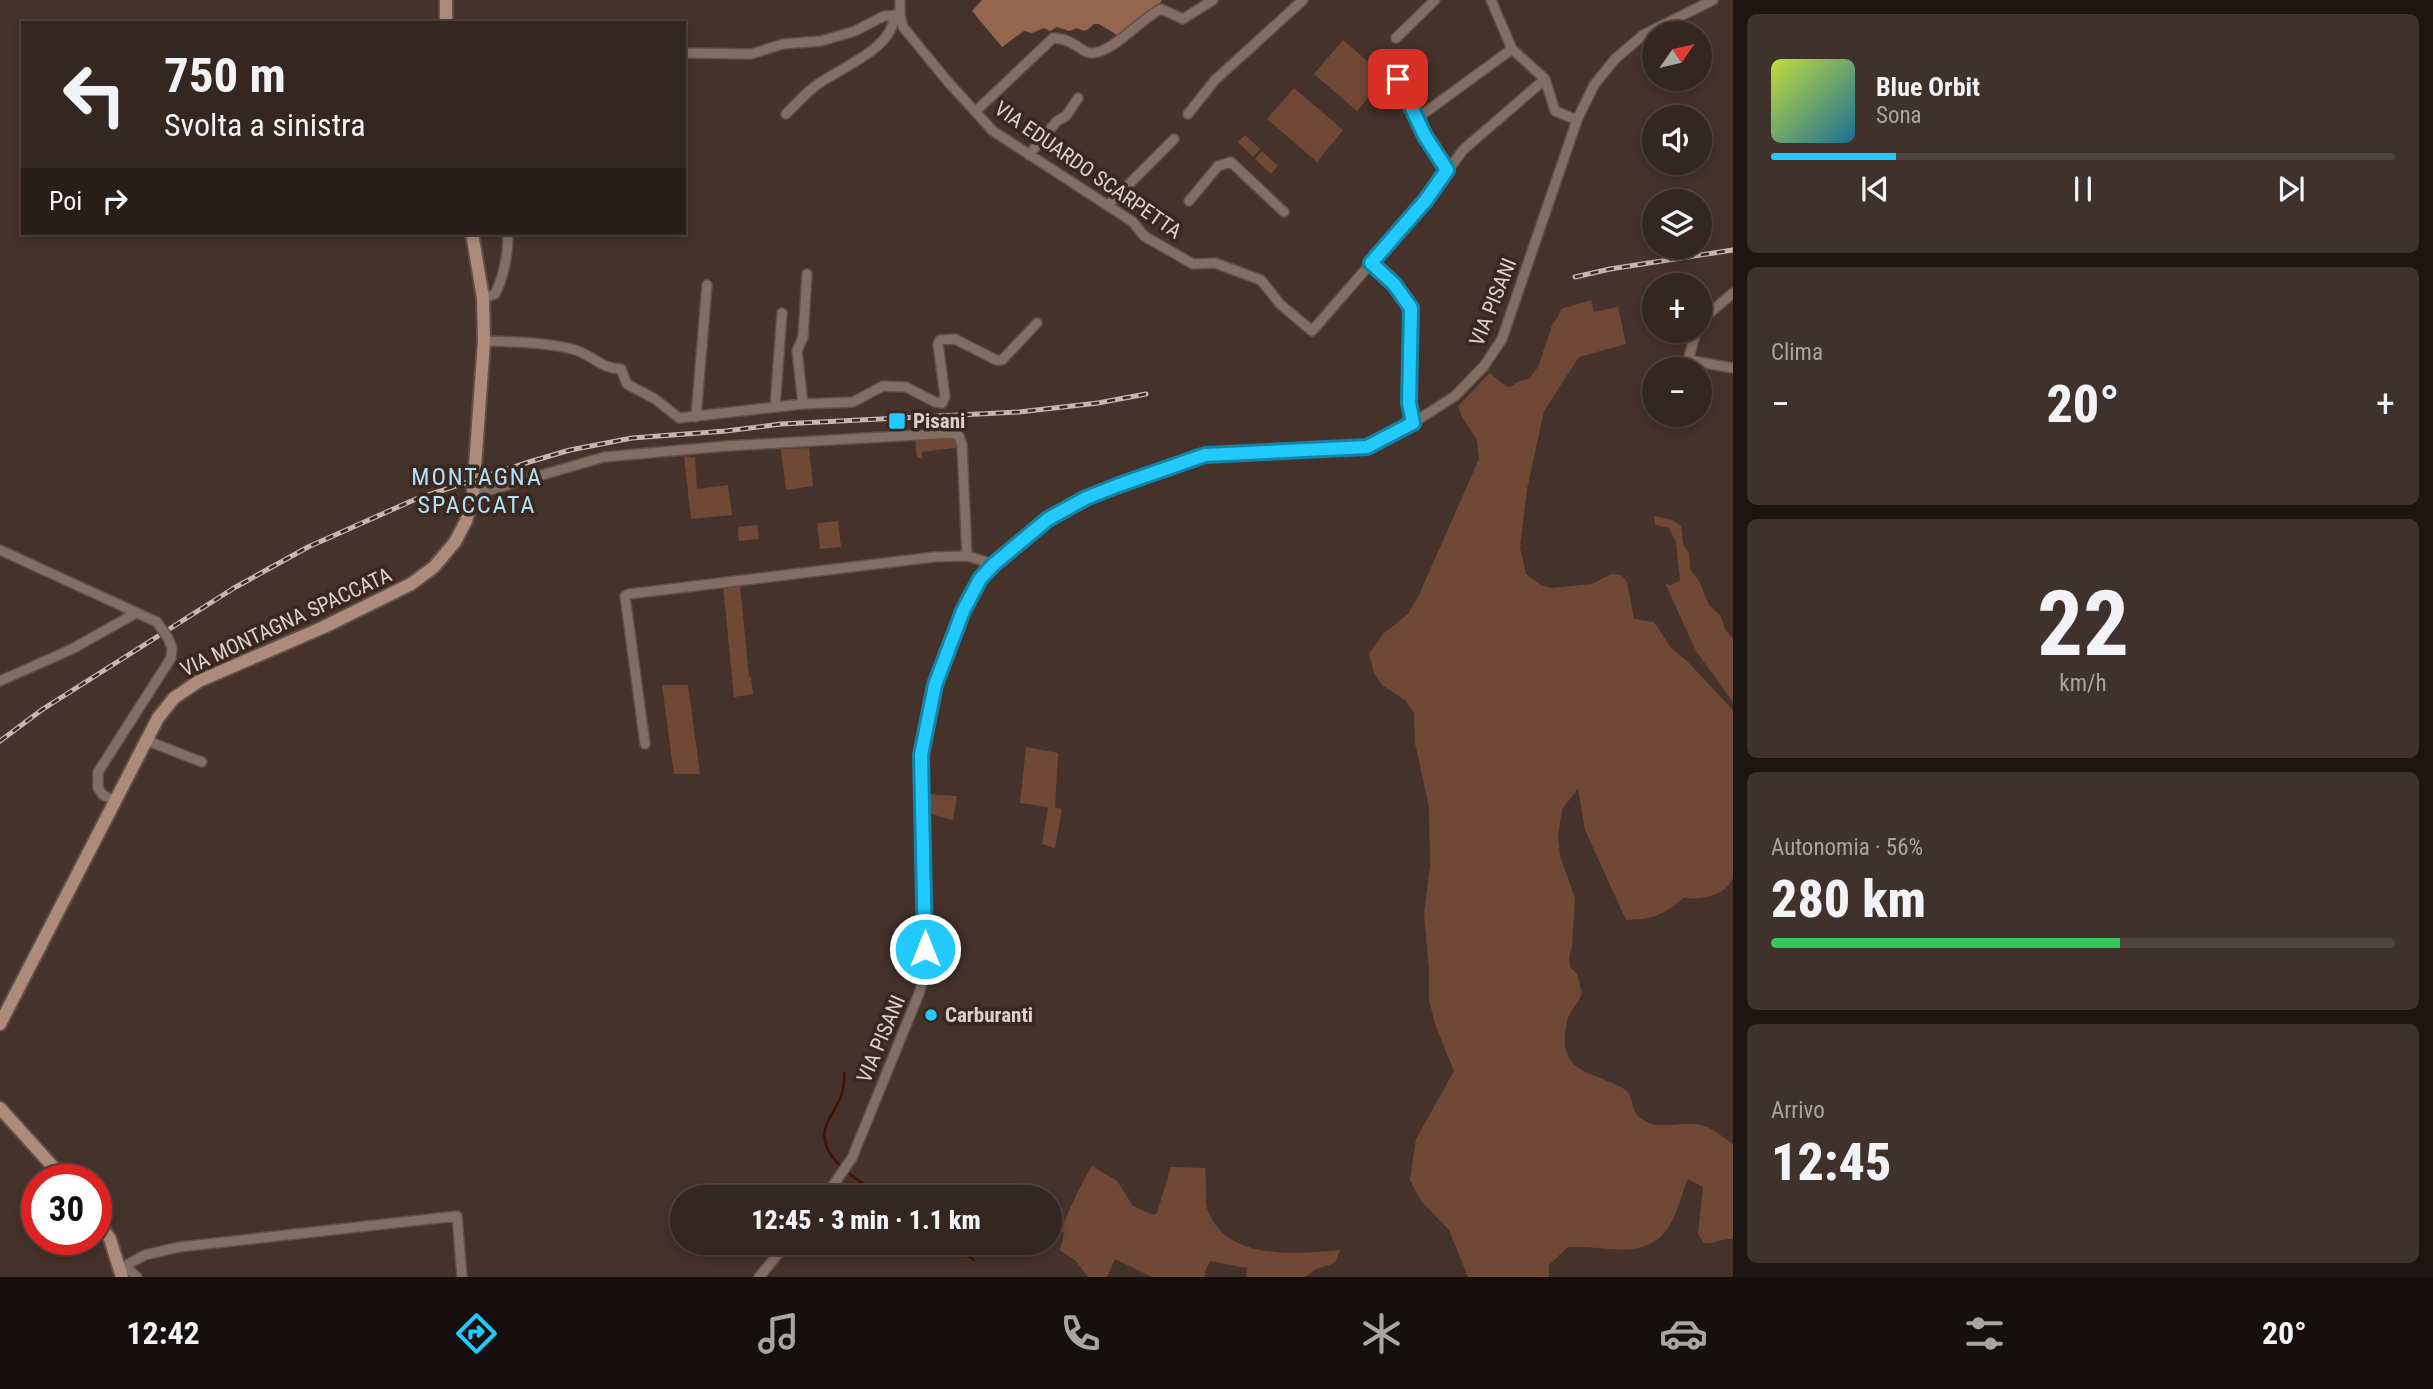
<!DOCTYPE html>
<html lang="it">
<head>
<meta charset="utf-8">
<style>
	body { margin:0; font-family:"Roboto Condensed",sans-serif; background:#3f322d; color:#f1f3f6; height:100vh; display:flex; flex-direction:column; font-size:26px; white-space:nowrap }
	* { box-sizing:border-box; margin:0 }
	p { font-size:23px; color:#a9a5a5 }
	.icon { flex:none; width:38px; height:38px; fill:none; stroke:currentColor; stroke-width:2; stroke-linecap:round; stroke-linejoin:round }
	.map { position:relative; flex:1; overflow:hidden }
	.details { display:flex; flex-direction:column; gap:14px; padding:14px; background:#1d1512; width:700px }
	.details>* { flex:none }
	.hud { position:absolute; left:21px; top:21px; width:665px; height:214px; border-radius:0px; box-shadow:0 4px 10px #0003,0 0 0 2px #4e433e; background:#342620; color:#f1f3f6; overflow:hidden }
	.needle { width:46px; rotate:56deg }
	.controls { position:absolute; left:1642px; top:21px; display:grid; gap:14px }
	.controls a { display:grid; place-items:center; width:70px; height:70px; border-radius:50%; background:#342620; box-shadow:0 4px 10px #0003,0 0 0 2px #4e433e; font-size:35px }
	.speed { position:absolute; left:21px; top:1164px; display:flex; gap:14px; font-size:35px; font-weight:700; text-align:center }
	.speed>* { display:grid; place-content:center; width:91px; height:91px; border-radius:50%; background:#342620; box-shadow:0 4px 10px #0003,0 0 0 2px #4e433e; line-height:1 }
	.speed .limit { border:10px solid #d22; background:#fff; color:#111 }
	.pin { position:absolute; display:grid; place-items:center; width:60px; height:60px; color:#fff; margin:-30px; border-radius:14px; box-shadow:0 4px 10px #0006 }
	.me { position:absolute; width:77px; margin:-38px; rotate:0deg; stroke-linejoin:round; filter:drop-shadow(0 0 5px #0008) }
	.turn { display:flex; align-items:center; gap:24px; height:147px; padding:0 28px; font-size:32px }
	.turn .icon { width:91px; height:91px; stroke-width:2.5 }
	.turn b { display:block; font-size:49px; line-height:60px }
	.then { display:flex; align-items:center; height:66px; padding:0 28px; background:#0003; gap:14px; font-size:26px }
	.big { font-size:52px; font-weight:800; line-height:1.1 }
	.details .tile { flex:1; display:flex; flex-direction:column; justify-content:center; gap:10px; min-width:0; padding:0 24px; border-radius:10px; background:#3f322d }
	.details .dial { align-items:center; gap:0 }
	.dial b { font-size:91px; line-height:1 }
	.song { display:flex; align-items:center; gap:21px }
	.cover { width:84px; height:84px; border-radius:10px; background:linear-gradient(135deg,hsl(70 70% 55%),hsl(200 70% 35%)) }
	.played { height:7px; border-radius:4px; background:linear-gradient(90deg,#21c9fd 20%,#4e433e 20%) }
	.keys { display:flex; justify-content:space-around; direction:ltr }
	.heat { display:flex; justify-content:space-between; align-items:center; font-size:38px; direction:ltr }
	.charge { height:10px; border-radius:5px; background:linear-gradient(90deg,#34c759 56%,#4e433e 0) }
	.trip { position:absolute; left:670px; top:1185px; width:392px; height:70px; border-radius:35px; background:#342620; box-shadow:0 4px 10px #0003,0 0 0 2px #4e433e; font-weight:800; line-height:70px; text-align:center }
	.tabs { display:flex; height:112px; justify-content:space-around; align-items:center; background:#150f0d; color:#a9a5a5 }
	.tabs .icon { width:49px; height:49px }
	.tabs .current { color:#21c9fd }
	.tabs b { font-size:32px; color:#f1f3f6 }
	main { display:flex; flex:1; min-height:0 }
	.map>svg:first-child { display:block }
	.green { fill:#704936 }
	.forest { fill:#946650 }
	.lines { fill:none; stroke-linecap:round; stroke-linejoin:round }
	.stream { stroke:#3c1501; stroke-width:2.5 }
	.street-casing { stroke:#604f47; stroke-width:12 }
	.secondary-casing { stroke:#604f47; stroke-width:16 }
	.street { stroke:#836e64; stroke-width:9 }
	.secondary { stroke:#ad8b7c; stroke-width:12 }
	.rail-casing { stroke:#c4b7b1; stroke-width:5 }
	.rail { stroke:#3a2820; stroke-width:2.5; stroke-dasharray:8; stroke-linecap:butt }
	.street-bridge-casing { stroke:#604f47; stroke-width:12; stroke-linecap:butt }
	.street-bridge { stroke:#836e64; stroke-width:9 }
	.route-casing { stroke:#1583a4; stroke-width:18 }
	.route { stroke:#21c9fd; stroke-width:12 }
	.poi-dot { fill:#21c9fd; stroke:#3a2820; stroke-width:2.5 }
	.labels { text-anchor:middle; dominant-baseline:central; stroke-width:7; stroke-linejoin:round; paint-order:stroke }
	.street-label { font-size:21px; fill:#ddd1cc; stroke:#3a2820 }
	.poi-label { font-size:21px; font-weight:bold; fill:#ddd1cc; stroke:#3a2820; text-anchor:start }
	.quarter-label { font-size:24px; letter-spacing:2px; fill:#b0e2f8; stroke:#3a2820 }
</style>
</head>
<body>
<main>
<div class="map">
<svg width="1733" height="1277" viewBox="0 0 1733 1277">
	<rect width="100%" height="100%" fill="#45322a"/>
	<path class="green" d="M 1343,40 L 1386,77 L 1357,111 L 1314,74 Z
		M 1294,88 L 1343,130 L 1317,162 L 1267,119 Z
		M 1245,135 L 1260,149 L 1253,157 L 1238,142 Z
		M 1262,151 L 1278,166 L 1271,174 L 1255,159 Z
		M 1591,300 L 1594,312 L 1618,307 L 1626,344 L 1579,357 L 1544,411 L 1527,489 L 1520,548 L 1526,574 L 1541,585 L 1551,588 L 1592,584 L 1611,574 L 1621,575 L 1627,582 L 1634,619 L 1654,622 L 1671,648 L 1687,661 L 1733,710 L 1733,878 C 1725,896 1701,900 1683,898 C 1663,916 1652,919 1626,920 L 1585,830 L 1578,789 L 1562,809 L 1558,836 L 1560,856 L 1575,898 L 1572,947 L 1569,957 L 1570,967 L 1577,974 L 1582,993 C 1579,1003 1569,1012 1567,1021 C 1556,1076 1590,1069 1624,1089 C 1634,1095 1630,1109 1639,1117 C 1657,1133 1681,1120 1701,1125 C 1714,1128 1722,1137 1733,1144 L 1733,1239 C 1722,1238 1715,1244 1704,1243 L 1698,1234 L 1703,1187 L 1688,1179 C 1682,1192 1679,1208 1672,1221 C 1650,1264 1608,1245 1568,1247 L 1549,1265 L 1549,1277 L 1468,1277 L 1449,1230 L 1421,1201 L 1410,1180 L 1416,1139 L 1454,1071 L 1436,1027 L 1429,1000 L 1429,969 L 1424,914 L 1430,866 L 1429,807 L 1415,743 L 1414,713 L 1406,701 L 1382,685 L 1374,673 L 1369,654 L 1383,634 L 1408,614 L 1419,595 L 1479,459 L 1477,440 L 1462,417 L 1458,406 L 1490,373 L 1505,386 L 1510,387 L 1519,381 L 1529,379 L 1538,367 L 1552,325 L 1558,317 L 1561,309 Z
		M 954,435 L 961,447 L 922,452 L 922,458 L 917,458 L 915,439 Z
		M 809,448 L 813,486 L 786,490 L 781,449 Z
		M 684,456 L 695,458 L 697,489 L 728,485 L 732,515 L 691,519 Z
		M 1654,516 L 1673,520 L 1681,526 L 1683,544 L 1689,553 L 1690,569 L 1699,581 L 1709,605 L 1720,615 L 1726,631 L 1733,638 L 1733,702 L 1696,651 L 1665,583 L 1670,585 L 1680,581 L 1676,542 L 1669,528 L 1655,525 Z
		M 838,521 L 841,547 L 820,549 L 817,523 Z
		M 757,525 L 759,539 L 739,541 L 738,527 Z
		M 723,585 L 740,585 L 749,677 L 751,677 L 753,694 L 734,697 Z
		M 662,685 L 688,685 L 700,774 L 674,774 Z
		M 1026,747 L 1058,753 L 1055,807 L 1062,809 L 1055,848 L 1042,844 L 1048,807 L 1020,803 Z
		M 928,794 L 957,796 L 953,820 L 928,813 Z
		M 1092,1166 L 1117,1181 L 1133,1206 L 1153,1215 L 1157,1213 L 1171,1167 L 1205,1168 C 1207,1181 1204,1201 1208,1211 C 1227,1261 1296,1254 1340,1250 L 1335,1263 L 1316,1269 L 1305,1277 L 1246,1277 L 1247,1268 L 1210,1261 L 1205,1271 L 1205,1277 L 1152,1277 L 1115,1259 L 1107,1277 L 1088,1277 L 1076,1261 L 1060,1250 L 1064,1233 L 1060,1231 L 1078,1191 Z"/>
	<path class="forest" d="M 982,0 L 1162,0 L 1158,6 L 1117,35 L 1099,24 L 1094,24 C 1087,30 1087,33 1077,28 L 1069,31 L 1057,27 L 1050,31 L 1044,28 L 1032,33 L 1024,31 L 1002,47 L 972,11 Z"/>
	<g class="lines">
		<path class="stream" d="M 844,1073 C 846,1091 838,1104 829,1119 C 809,1155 860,1181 883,1197
			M 946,1242 L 974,1260"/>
		<defs>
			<path id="street" d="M 900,0 L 900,15 L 903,27 L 949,83 L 993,131 L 1133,222 L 1144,236 L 1193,264 L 1215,263 L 1261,280 L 1280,304 L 1312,331 L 1426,200 L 1463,150 L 1545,79 L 1555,111 L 1577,120
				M 1491,0 L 1512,49 L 1545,79
				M 1396,38 L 1435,0
				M 684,53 L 751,54 L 783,44 L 821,41 L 855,31 L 884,16 L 900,15
				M 1398,79 L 1422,131 L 1447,170
				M 976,111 L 1053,38 C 1073,38 1083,54 1092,53 C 1114,52 1139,20 1161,9 L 1183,19 L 1213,0
				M 786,114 C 795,105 804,95 814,87 C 838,68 895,49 894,15
				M 1188,114 L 1215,80 L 1303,0
				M 1423,114 L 1512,49
				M 1029,155 L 1057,121 L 1066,116 L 1078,98
				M 1189,201 L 1218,166 L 1231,162 L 1284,212
				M 1108,205 L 1174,139
				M 1371,263 L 1394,284 L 1411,308 L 1409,403 L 1413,423
				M 483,298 L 495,294 C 505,274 508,255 508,233
				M 1699,322 L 1733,293
				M 484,341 C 513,342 544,342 572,349 C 590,353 601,369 621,369 L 627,384 L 655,399 L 679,418 L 803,404 L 853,402 L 883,386 L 906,387 L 935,402 L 942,403 L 945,397 L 938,344 L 940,340 L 955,339 L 996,360 L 1002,360 L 1037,323
				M 1688,360 L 1733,368
				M 1686,369 L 1696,331
				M 803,404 L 797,351 L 803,337 L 807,274
				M 775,407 L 782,313
				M 696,417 L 707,285
				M 473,495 L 604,457 L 727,446 L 953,433 L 959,436 L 962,445 L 967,556 L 994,564
				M 0,550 L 157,622
				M 0,681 L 72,649 L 136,613
				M 145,740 L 202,762
				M 645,744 L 625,596 L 629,594 L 934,557 L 967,556
				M 114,800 L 103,795 L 98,788 L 98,772 L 171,658 L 172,648 L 168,638
				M 825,1197 L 852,1158 L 920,991 L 924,974 L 925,924 L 921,755 L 935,686 L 963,611 L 980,579 L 994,564 L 1048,519 L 1086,498 L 1205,455 L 1367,447 L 1413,423 L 1455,396 L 1484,366 L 1502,339 L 1577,120 L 1594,85 L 1615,59 L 1643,35 L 1713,0
				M 121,1268 L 145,1255 L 179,1247 L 457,1216 L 462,1277
				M 121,1268 L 128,1269 L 137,1277
				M 759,1277 L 788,1242"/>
			<path id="secondary" d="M 446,0 L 446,23
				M 0,1024 L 158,718 L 174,698 L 199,681 L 324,627 L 411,584 L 434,567 L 455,542 L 466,521 L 473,495 L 484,341 L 483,298 L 472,233
				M 0,1108 L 65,1180
				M 96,1218 L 110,1239 L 122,1277"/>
		</defs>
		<use href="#street" class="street-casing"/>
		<use href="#secondary" class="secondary-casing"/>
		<use href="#street" class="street"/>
		<use href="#secondary" class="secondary"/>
		<defs>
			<path id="rail" d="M 1575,277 L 1610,269 L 1733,250
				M 0,741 L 43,709 L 234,588 L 308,547 L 416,499 L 529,462 L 570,450 L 632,438 L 726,431 L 781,424 L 1019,412 L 1098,403 L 1146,394"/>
		</defs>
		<use href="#rail" class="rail-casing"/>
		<use href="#rail" class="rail"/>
		<defs>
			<path id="street-bridge" d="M 157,622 L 168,638"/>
		</defs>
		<use href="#street-bridge" class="street-bridge-casing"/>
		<use href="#street-bridge" class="street-bridge"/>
	</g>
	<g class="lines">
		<defs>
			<path id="route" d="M 925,949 L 921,755 L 935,685 L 963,611 L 980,579 L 994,564 L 1048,519 L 1086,498 L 1116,486 L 1205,455 L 1367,447 L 1413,423 L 1409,403 L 1411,308 L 1394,284 L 1371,263 L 1426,200 L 1447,170 L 1425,136 L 1398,79"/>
		</defs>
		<use href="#route" class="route-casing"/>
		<use href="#route" class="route"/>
	</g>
	<g class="poi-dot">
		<rect x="888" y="412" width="18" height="18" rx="3.5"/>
		<circle cx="931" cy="1015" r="7"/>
	</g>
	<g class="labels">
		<g class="street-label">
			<text transform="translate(1088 170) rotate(35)">VIA EDUARDO SCARPETTA</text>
			<text transform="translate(1493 302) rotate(-68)">VIA PISANI</text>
			<text transform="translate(286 622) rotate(-25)">VIA MONTAGNA SPACCATA</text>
			<text transform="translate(881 1039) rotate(-67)">VIA PISANI</text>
		</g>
		<g class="poi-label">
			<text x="913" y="421">Pisani</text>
			<text x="945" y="1015">Carburanti</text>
		</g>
		<g class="quarter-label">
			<text x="477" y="477">MONTAGNA<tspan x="477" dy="28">SPACCATA</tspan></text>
		</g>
	</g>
</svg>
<div class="controls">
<a><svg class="needle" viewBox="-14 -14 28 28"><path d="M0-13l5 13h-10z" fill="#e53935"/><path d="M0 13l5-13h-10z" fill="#a9a5a5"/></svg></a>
<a><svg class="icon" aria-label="sound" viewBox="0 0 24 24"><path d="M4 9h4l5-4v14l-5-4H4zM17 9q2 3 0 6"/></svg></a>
<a><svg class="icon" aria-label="layers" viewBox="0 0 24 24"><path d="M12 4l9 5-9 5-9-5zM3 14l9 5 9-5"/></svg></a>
<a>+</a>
<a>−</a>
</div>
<div class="speed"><div class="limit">30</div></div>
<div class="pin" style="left:1398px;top:79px;background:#d93025"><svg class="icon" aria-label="arrive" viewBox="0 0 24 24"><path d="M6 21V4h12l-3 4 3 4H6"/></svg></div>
<svg class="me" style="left:925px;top:949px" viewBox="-20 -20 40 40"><circle r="17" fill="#21c9fd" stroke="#fff" stroke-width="3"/><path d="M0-11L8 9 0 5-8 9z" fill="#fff"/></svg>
<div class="trip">12:45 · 3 min · 1.1 km</div>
<div class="hud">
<div class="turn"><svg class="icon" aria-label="left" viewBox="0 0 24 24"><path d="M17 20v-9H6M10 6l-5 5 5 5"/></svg><div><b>750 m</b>Svolta a sinistra</div></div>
<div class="then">Poi<svg class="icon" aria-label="right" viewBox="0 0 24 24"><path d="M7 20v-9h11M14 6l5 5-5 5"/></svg></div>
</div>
</div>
<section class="details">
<div class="tile">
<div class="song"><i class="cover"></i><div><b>Blue Orbit</b><p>Sona</p></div></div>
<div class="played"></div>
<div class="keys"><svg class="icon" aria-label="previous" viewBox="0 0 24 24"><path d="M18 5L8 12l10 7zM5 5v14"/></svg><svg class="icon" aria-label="pause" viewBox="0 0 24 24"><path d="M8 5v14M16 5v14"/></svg><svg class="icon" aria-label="next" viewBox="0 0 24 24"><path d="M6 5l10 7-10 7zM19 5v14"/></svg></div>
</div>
<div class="tile"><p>Clima</p>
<div class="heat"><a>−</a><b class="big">20°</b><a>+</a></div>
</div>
<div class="tile dial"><b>22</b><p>km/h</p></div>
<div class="tile"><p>Autonomia · 56%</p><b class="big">280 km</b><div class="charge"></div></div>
<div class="tile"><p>Arrivo</p><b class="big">12:45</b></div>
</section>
</main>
<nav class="tabs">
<b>12:42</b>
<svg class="icon current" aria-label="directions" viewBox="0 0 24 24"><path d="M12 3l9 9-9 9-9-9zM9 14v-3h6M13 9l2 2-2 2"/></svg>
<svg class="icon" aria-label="music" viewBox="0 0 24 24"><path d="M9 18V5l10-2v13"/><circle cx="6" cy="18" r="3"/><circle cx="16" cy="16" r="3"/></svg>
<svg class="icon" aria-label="phone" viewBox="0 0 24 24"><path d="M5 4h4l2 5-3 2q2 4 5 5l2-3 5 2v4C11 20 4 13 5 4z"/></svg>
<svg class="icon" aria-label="climate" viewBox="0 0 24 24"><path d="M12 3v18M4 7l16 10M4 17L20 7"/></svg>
<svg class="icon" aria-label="car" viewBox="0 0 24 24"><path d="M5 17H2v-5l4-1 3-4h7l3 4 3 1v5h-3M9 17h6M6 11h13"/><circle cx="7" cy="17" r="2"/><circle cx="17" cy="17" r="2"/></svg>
<svg class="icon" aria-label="filters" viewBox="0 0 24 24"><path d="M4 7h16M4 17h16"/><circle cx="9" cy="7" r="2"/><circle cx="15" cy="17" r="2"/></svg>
<b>20°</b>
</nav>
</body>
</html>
